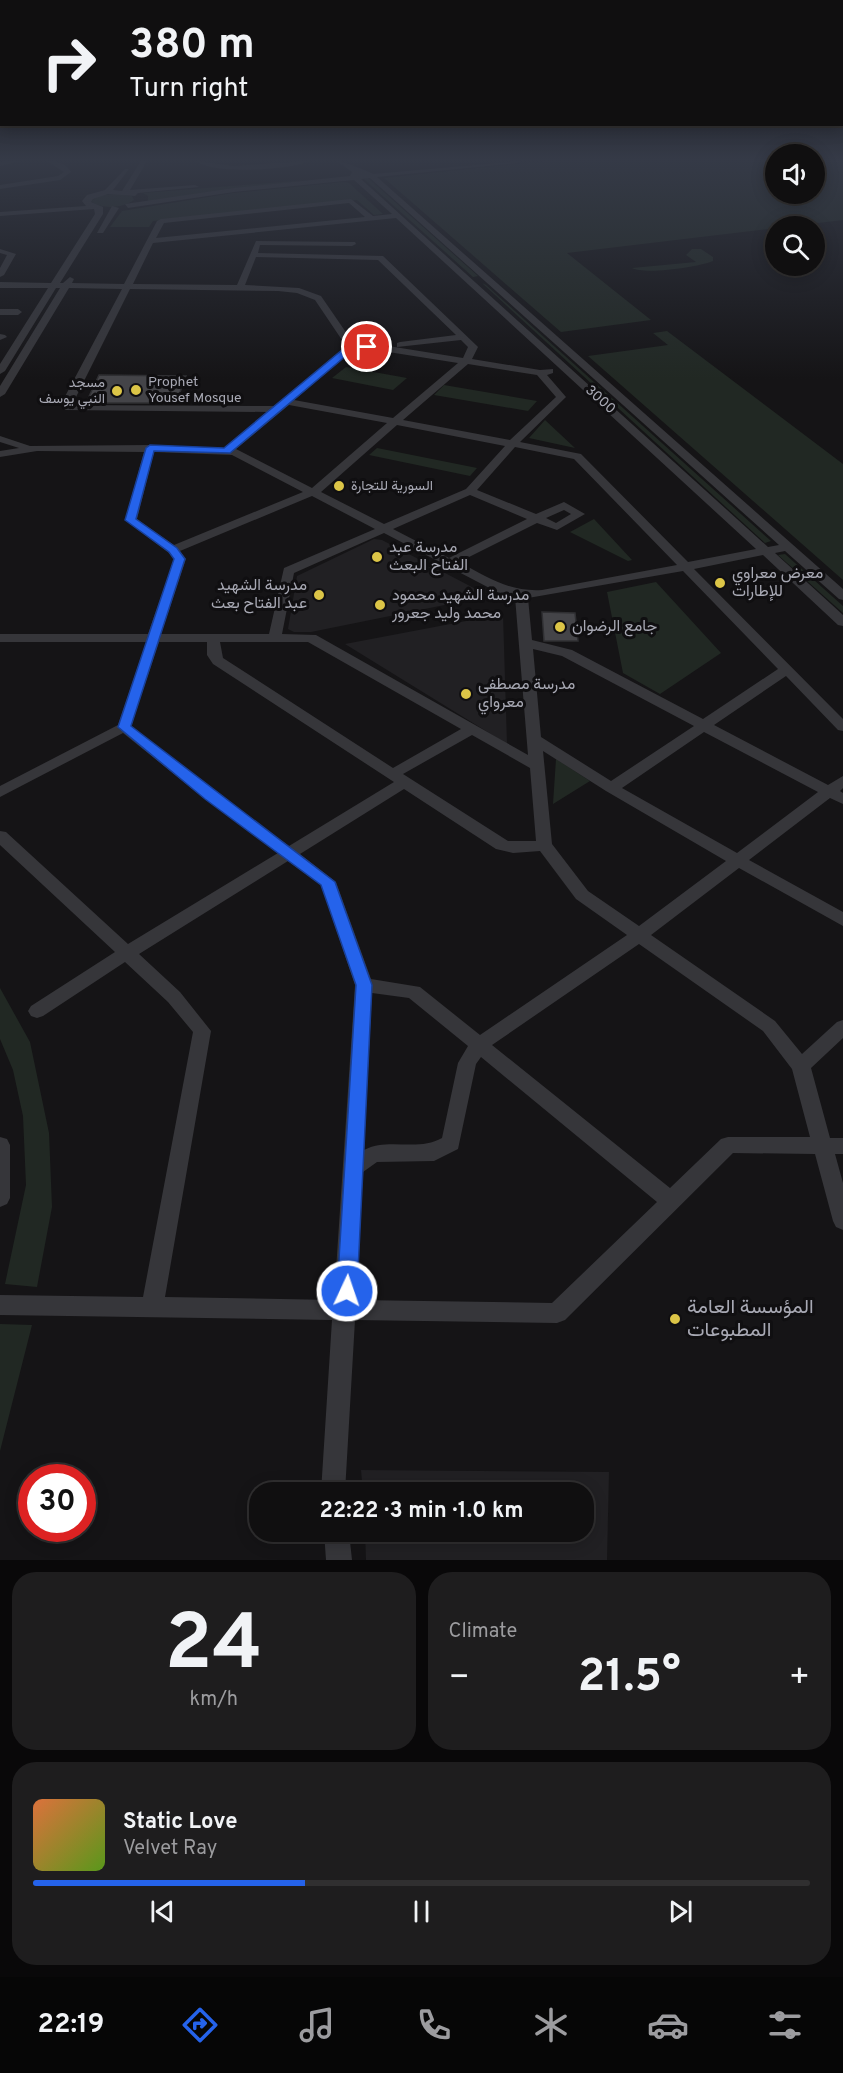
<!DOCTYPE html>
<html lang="en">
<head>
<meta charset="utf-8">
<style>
	body { margin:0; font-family:Overpass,Vazirmatn,sans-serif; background:#1e1d1e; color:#f1f3f6; height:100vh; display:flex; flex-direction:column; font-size:22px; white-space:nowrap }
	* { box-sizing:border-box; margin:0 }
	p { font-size:20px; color:#9c9c9f }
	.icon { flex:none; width:33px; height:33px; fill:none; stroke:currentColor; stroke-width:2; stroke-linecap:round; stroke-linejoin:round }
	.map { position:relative; height:1560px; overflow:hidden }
	.sheet { display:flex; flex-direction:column; gap:12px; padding:12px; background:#090809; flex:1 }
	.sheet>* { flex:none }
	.guide { position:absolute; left:0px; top:0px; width:843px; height:126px; box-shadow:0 3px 15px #0003,0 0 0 2px #302f30; background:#100f10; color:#f1f3f6; overflow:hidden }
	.controls { position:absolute; left:765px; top:144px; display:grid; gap:12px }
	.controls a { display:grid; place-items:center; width:60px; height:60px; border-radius:50%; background:#100f10; box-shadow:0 3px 15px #0003,0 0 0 2px #302f30; font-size:30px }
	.speed { position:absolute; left:18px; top:1464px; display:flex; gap:12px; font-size:30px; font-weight:700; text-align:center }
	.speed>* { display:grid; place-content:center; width:78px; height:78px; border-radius:50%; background:#100f10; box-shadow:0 3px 15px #0003,0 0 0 2px #302f30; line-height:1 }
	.speed .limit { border:9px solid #d22; background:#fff; color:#111 }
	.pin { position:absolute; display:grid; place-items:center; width:51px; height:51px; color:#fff; margin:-26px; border:3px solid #fff; border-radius:50%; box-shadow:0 2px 6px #0007 }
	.me { position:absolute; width:66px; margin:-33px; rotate:3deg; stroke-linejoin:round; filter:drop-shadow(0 0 4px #0008) }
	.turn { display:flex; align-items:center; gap:21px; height:126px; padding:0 30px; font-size:27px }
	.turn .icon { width:78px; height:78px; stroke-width:2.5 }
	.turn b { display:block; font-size:42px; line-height:51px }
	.big { font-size:45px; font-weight:700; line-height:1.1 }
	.sheet .card { flex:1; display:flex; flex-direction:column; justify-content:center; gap:9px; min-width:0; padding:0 21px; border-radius:24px; background:#1e1d1e }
	.sheet .dial { align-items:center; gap:0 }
	.dial b { font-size:78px; line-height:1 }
	.song { display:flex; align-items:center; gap:18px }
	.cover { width:72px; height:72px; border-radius:9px; background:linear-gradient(135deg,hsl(20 70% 55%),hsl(90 70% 35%)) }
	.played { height:6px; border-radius:3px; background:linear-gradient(90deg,#2563eb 35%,#302f30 35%) }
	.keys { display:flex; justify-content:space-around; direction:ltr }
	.heat { display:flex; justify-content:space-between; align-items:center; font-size:33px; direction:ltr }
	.sheet .tiles { flex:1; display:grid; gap:12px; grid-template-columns:1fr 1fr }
	.card:last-child { grid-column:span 2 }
	.trip { position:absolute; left:249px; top:1482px; width:345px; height:60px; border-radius:24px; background:#100f10; box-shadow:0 3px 15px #0003,0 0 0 2px #302f30; font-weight:700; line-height:60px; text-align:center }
	.menu { display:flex; height:96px; justify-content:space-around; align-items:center; background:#060606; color:#9c9c9f }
	.menu .icon { width:42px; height:42px }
	.menu .current { color:#2563eb }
	.menu b { font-size:27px; color:#f1f3f6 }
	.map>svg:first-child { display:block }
	.built { fill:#212023 }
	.green { fill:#212823 }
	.building { fill:#444448; stroke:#2f2f32; stroke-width:1.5 }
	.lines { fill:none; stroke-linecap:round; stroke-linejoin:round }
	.minor { fill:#36363a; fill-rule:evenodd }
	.route { fill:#2563eb; stroke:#184099; stroke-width:1.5 }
	.poi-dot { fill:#dcc547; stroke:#100f11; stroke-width:2 }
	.labels { text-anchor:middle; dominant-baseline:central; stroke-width:6; stroke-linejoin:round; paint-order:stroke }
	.far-poi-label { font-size:14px; fill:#a8a9b4; stroke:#100f11; text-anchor:start }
	.far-street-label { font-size:14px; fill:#a8a9b4; stroke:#100f11 }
	.poi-label { font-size:16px; fill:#a8a9b4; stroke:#100f11; text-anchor:start }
	.near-poi-label { font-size:20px; fill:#a8a9b4; stroke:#100f11; text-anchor:start }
</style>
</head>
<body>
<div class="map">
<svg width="843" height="1560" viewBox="0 0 843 1560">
	<rect width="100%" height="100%" fill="#151416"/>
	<path class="built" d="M 374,539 L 382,540 L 489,596 L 311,632 L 294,632 L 288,629 L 297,576 Z
		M 503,614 L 507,744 L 345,644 Z
		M 361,1470 L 609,1472 L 607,1560 L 366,1560 L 365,1532 L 584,1532 L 584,1492 L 363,1492 Z"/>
	<path class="green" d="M 546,161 L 775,161 L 776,194 L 814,194 L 815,161 L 843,161 L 843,220 L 567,253 L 651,320 L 561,332 L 384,178 Z
		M 368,178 L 478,276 L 473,277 L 364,179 Z
		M 307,180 L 148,201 L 148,196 L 143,193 Z
		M 344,182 L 349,183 L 383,214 L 374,215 L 357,200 L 153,221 L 149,227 L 110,227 L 122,211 L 233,193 Z
		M 115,194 L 132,196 L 134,200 C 123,208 102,210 91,201 L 101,195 Z
		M 692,249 L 701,249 L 713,257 L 713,261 C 699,267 645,275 632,268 L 696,262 L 686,255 Z
		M 482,283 L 486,285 L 771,541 L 765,543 Z
		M 667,331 L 843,464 L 843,580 L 588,356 L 668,345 L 653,333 Z
		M 346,367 L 407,378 L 393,390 L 332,378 Z
		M 444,385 L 537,401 L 528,411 L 434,395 Z
		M 545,420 L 575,448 L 529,438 Z
		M 377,448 L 477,468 L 470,476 L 369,455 Z
		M 594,519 L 632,560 L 628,561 L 570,532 Z
		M 785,554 L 843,606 L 843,613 L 778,555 Z
		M 656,582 L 721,653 L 660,694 L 623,673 L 607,592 Z
		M 556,759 L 590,781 L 553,804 Z
		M 0,988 L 30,1042 L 49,1133 L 52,1207 L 37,1287 L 5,1284 L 26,1185 L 23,1116 L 13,1070 L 0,1039 Z
		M 0,1324 L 32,1325 L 0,1451 Z"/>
	<path class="building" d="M 99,375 L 186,376 L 176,403 L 86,403 Z
		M 542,612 L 575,613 L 578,641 L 544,641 Z"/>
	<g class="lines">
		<path class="minor" d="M 8,161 L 21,161 L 0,166 L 0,162 Z
			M 47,161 C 57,161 66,163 71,172 L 60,180 L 0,189 L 0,185 L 58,176 L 64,172 Z
			M 141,161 L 147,161 L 130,190 L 195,185 L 199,187 L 138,193 L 135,196 L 108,194 L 93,199 L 91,202 L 103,207 L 103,214 L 60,283 L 63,283 L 70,277 L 74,279 L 72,283 L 124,284 L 157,221 L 161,219 L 351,199 L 373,216 L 392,214 L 354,180 L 234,192 L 128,208 L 125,204 L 234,188 L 350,176 L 352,172 L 337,161 C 341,161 369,171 373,174 L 520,161 L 517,163 L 377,177 L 843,589 L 843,600 L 839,599 L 785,551 L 775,553 L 843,615 L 843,626 L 838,625 L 763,555 L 694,569 L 843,719 L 843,731 L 838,730 L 786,676 L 714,725 L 828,785 L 843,776 L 843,788 L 840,791 L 843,793 L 843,804 L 830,798 L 749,860 L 843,912 L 843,926 L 739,868 L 651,935 L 775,1021 L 802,1054 L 837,1022 L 843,1020 L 843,1038 L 811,1068 L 830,1138 L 843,1138 L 843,1154 L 835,1154 L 843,1183 L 843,1230 L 836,1227 L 833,1221 L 815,1154 L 733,1153 L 565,1320 L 557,1323 L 355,1320 L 345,1492 L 321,1492 L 332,1320 L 0,1315 L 0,1295 L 143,1297 L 193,1032 L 168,1002 L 125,962 L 43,1016 L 37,1018 L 31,1016 L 28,1011 L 31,1006 L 115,952 L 0,845 L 0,831 L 6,832 L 128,944 L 278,853 L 205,799 L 123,733 L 0,797 L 0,786 L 118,725 L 146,642 L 0,642 L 0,634 L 148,634 L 174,559 L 169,553 L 125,520 L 144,452 L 37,451 L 0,457 L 0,451 L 19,448 L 0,442 L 0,436 L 30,446 L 150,445 L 224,448 L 267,412 L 65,410 L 61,404 L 122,289 L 69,288 L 5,394 L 0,397 L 0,386 L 60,288 L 56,288 L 5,371 L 0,374 L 0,364 L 48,288 L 0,288 L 0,282 L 51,283 L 95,214 L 94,209 L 0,216 L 0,212 L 86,206 L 82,201 L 87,195 L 105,190 L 125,169 L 129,169 L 113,190 L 122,191 ZM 370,178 L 779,545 L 768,547 L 361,179 ZM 349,203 L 365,217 L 156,238 L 164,223 ZM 396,218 L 756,549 L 688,562 L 581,454 L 520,442 L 566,397 L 547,375 L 553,373 L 553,369 L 540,370 L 472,359 L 478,347 L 476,345 L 383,256 L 258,253 L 260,245 L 352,246 L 356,244 L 355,242 L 256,241 L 237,285 L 133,284 L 153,243 ZM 256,257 L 378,260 L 456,335 L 400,342 L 397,343 L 397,347 L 461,340 L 468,347 L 463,358 L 382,345 L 354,344 L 321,296 L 299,288 L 245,285 ZM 130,289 L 278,291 L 297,293 L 315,300 L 346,346 L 275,406 L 72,405 ZM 353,350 L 382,351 L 458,363 L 393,418 L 294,400 ZM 468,364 L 537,375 L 556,397 L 510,440 L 403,420 ZM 289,405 L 387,423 L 312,488 L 236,449 ZM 397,425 L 505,446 L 466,489 L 384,524 L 321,492 ZM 515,447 L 574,459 L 677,565 L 542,590 C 508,592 488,577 459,562 L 537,523 L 557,530 L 585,514 L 564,502 L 536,514 L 477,490 ZM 154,452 L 232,455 L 303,492 L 174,545 L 137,519 ZM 470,495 L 527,519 L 449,558 L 393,529 ZM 312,496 L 375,529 L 284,568 L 269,634 L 161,634 L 186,559 L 180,551 ZM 564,510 L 571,514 L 556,523 L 546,518 ZM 384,533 L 499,593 L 515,597 L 528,755 L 316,635 L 282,634 L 294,573 ZM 683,571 L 778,669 L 703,719 L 572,650 L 532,640 L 528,598 ZM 159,642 L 207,642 L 207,655 L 213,664 L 394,782 L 289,846 L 215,793 L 131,726 ZM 220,642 L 308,642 L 461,729 L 393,768 L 223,658 ZM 533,649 L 562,656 L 694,726 L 611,781 L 541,737 ZM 704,732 L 818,792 L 737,853 L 622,788 ZM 472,735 L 530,768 L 536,841 L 508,841 L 403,774 ZM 543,751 L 606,791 L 726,861 L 639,926 L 588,891 L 552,844 ZM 404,789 L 496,849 L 513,853 L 540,851 L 576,899 L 627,935 L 480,1035 L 420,987 L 371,979 L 336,882 L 300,854 ZM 288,861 L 321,885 L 355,985 L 334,1300 L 165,1297 L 211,1031 L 180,992 L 139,954 ZM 639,944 L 763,1031 L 792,1069 L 810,1137 L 728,1137 L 721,1139 L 670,1188 L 492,1045 ZM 372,993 L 409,998 L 468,1046 L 458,1063 L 442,1138 C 418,1152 388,1137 364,1150 ZM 481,1057 L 657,1202 L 552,1303 L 356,1300 L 363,1172 L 377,1162 L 434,1161 L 458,1149 L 476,1064 Z
			M 197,161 L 233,166 L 309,161 C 292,170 211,175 197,161 Z
			M 112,206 L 119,208 L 103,233 L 97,233 Z
			M 0,249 L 16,254 L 4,275 L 0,277 L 0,268 L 7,255 L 0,253 Z
			M 0,309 L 18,309 L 22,312 L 18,315 L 0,315 Z
			M 0,334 L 5,335 L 7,337 L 0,340 Z
			M 0,1137 L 7,1139 L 10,1145 L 10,1198 L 7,1204 L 0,1207 Z
			M 324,1532 L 349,1532 L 352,1560 L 326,1560 Z"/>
	</g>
	<linearGradient id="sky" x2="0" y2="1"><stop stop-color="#0c0b0c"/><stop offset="0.42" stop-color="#353a47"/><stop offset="1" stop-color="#353a47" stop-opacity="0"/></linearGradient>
	<rect width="843" height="379" fill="url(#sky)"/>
	<path class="route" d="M 348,345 L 367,345 L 371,347 L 353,350 L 230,453 L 154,451 L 136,519 L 177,548 L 185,559 L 131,726 L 335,882 L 372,985 L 357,1291 L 354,1297 L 347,1300 L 340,1297 L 337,1291 L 356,985 L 321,885 L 205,799 L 118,727 L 174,559 L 169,552 L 125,520 L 146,448 L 150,445 L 224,448 Z"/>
	<g class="poi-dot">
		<circle cx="136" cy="390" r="6"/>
		<circle cx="117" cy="391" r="6"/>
		<circle cx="339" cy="486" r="6"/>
		<circle cx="377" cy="557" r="6"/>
		<circle cx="720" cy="583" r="6"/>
		<circle cx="319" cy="595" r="6"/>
		<circle cx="380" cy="605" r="6"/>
		<circle cx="560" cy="627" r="6"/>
		<circle cx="466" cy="694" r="6"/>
		<circle cx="675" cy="1319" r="6"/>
	</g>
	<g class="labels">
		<g class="far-poi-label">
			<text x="148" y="382">Prophet<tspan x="148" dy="16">Yousef Mosque</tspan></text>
			<text x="105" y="383" text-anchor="end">مسجد<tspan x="105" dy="16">النبي يوسف</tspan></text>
			<text x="351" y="486">السورية للتجارة</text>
		</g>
		<g class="far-street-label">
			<text transform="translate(600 400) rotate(42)">3000</text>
		</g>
		<g class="poi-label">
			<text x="389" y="548">مدرسة عبد<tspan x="389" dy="18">الفتاح البعث</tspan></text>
			<text x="732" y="574">معرض معراوي<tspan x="732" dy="18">للإطارات</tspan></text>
			<text x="307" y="586" text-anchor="end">مدرسة الشهيد<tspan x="307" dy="18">عبد الفتاح بعث</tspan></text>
			<text x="392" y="596">مدرسة الشهيد محمود<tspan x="392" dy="18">محمد وليد جعرور</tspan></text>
			<text x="572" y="627">جامع الرضوان</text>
			<text x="478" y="685">مدرسة مصطفى<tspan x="478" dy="18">معرواي</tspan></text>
		</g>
		<g class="near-poi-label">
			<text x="687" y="1308">المؤسسة العامة<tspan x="687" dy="23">المطبوعات</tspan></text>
		</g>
	</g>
</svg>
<div class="controls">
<a><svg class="icon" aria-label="sound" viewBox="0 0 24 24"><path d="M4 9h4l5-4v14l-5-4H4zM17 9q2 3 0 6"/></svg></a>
<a><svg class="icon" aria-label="search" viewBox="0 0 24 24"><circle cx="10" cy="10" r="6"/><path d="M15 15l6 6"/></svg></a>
</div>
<div class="speed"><div class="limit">30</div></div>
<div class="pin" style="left:367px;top:347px;background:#d93025"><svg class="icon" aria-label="arrive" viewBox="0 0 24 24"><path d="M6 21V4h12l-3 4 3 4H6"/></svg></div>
<svg class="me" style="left:347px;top:1291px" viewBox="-20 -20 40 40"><circle r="17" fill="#2563eb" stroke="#fff" stroke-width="3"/><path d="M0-11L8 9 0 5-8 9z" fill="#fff"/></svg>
<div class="trip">22:22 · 3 min · 1.0 km</div>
<div class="guide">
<div class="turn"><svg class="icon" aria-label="right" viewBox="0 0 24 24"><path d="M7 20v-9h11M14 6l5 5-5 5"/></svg><div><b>380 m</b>Turn right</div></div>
</div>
</div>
<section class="sheet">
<div class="tiles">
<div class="card dial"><b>24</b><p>km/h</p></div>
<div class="card"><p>Climate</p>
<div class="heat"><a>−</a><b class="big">21.5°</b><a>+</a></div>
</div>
<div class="card">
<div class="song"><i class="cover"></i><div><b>Static Love</b><p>Velvet Ray</p></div></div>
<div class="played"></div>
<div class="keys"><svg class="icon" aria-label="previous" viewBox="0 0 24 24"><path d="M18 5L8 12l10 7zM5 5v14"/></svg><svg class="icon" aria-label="pause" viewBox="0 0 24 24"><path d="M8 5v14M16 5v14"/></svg><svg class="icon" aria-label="next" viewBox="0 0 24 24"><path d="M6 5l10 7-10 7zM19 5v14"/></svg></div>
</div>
</div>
</section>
<nav class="menu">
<b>22:19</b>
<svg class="icon current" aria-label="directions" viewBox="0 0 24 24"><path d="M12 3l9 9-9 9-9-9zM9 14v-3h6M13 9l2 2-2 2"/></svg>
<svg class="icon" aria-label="music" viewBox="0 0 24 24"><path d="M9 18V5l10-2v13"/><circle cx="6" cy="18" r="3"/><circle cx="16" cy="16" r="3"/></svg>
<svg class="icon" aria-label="phone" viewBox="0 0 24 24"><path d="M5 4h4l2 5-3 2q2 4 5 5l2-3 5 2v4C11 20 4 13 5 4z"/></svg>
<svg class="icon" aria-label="climate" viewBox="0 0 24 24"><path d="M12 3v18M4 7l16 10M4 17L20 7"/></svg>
<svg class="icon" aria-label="car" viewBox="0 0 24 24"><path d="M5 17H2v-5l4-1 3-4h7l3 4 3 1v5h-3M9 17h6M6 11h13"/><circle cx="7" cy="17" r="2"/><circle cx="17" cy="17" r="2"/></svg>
<svg class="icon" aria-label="filters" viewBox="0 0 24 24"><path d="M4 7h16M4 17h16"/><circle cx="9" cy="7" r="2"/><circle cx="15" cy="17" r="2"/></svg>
</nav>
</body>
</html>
